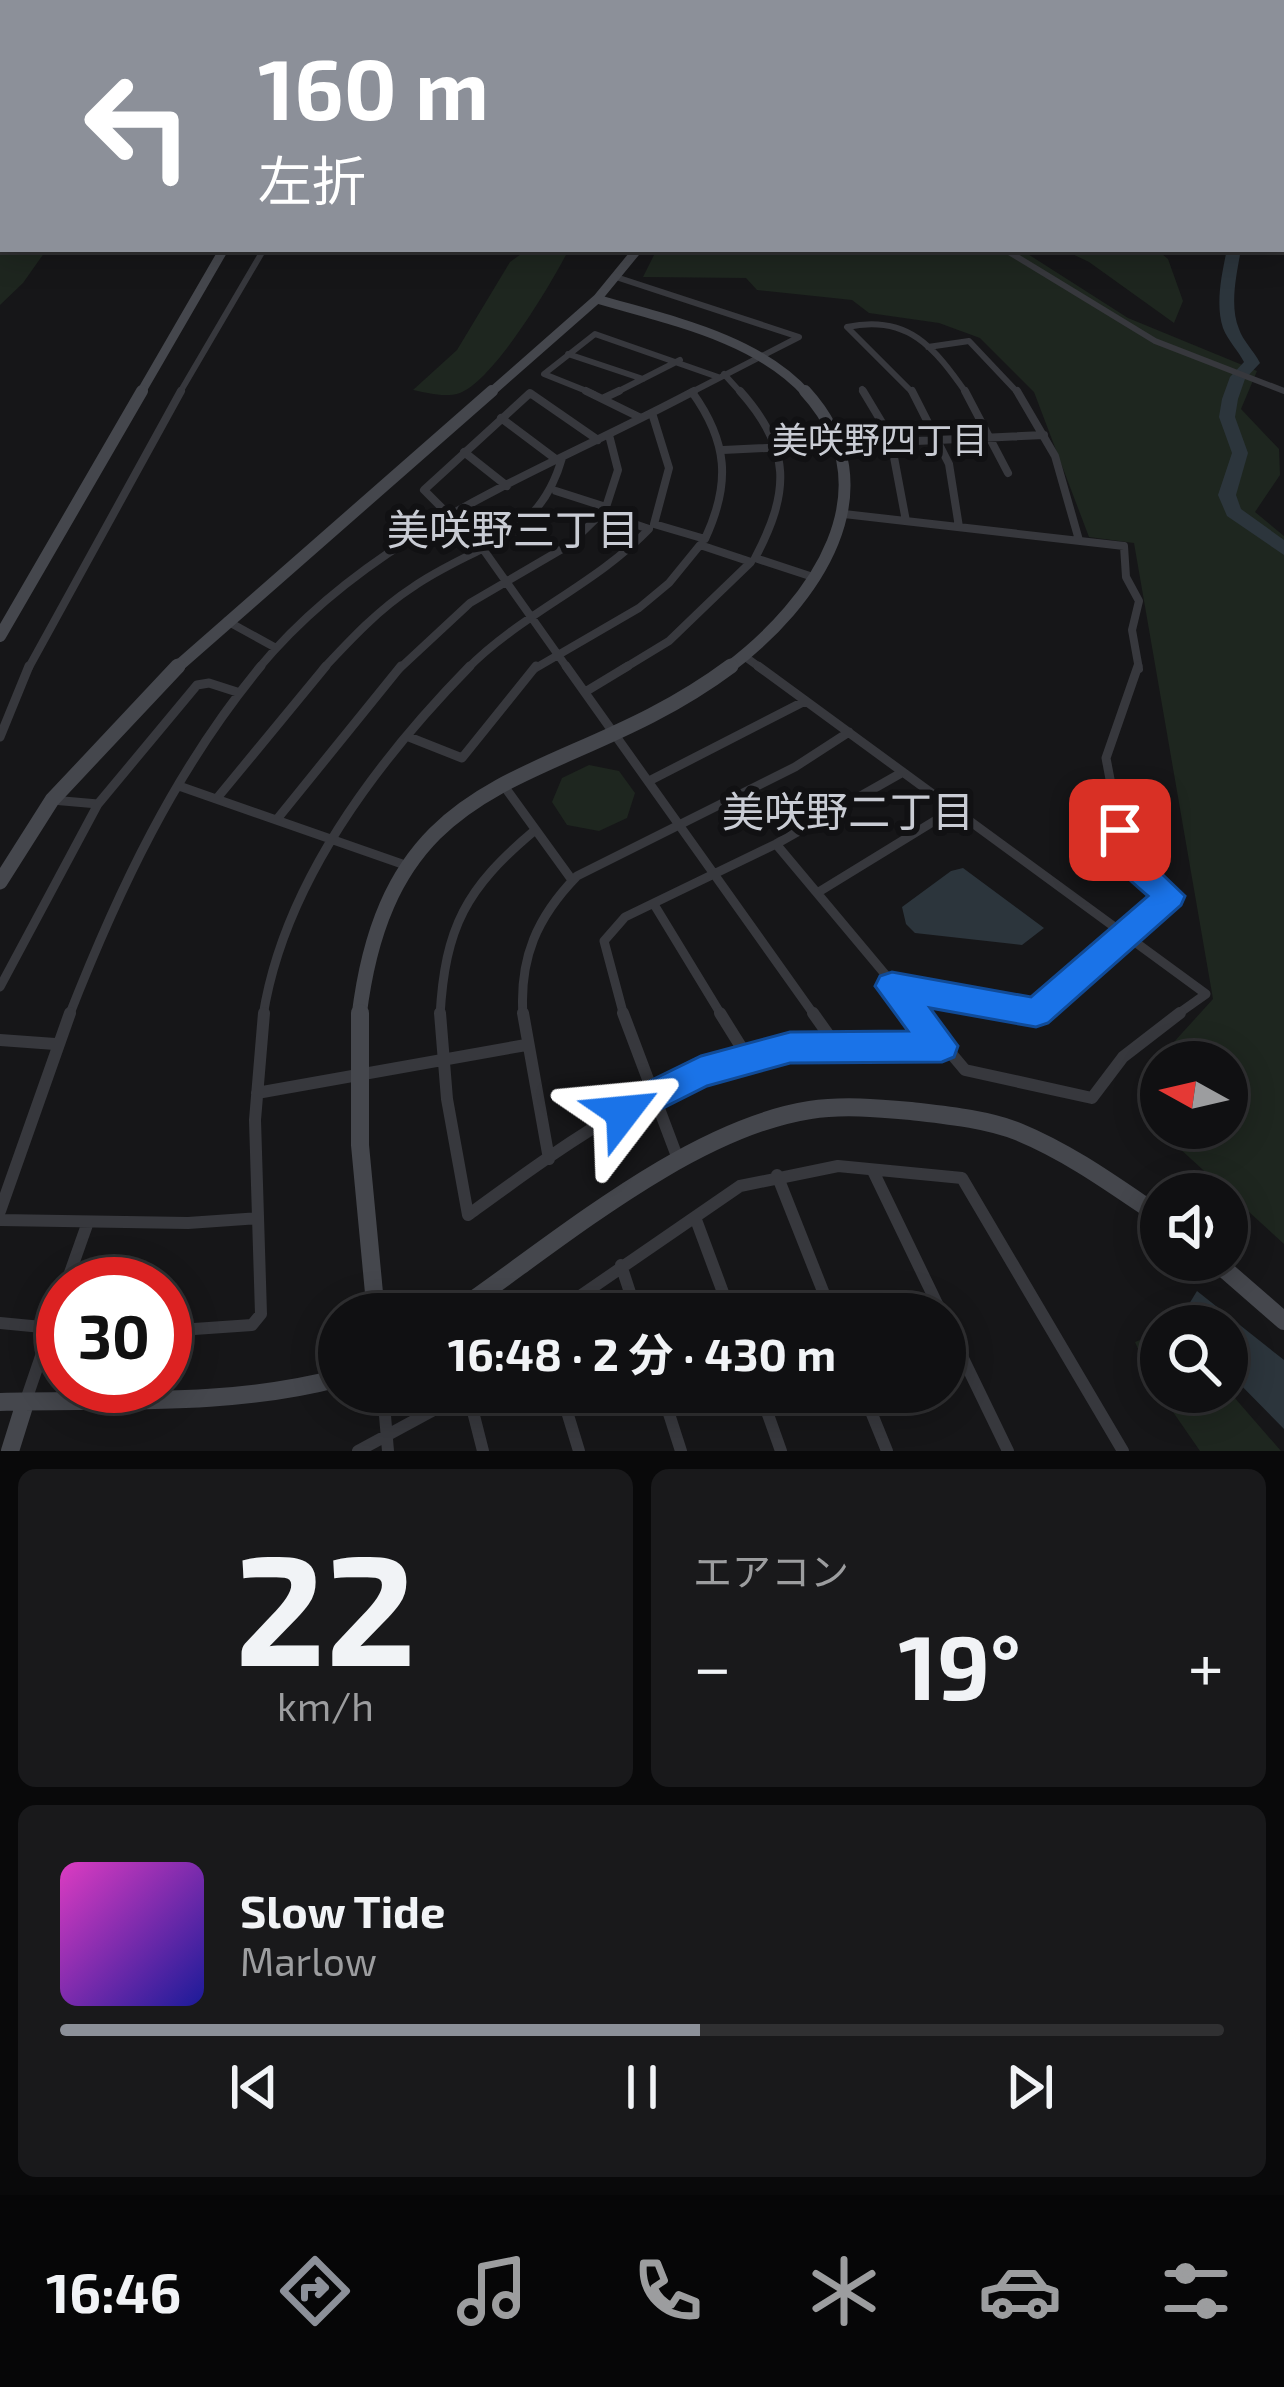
<!DOCTYPE html>
<html lang="ja">
<head>
<meta charset="utf-8">
<style>
	body { margin:0; font-family:"Exo 2","Noto Sans JP",sans-serif; background:#19191b; color:#f1f3f6; height:100vh; display:flex; flex-direction:column; font-size:45px; white-space:nowrap }
	* { box-sizing:border-box; margin:0 }
	p { font-size:39px; color:#9c9d9f }
	.icon { flex:none; width:66px; height:66px; fill:none; stroke:currentColor; stroke-width:2; stroke-linecap:round; stroke-linejoin:round }
	.map { position:relative; height:1451px; overflow:hidden }
	.details { display:flex; flex-direction:column; gap:18px; padding:18px; background:#09090a; flex:1 }
	.details>* { flex:none }
	.top-card { position:absolute; left:0px; top:0px; width:1284px; height:252px; box-shadow:0 6px 30px #0003,0 0 0 3px #303032; background:#8c9099; color:#fff; overflow:hidden }
	.needle { width:78px; rotate:278deg }
	.tools { position:absolute; left:1140px; top:1041px; display:grid; gap:24px }
	.tools a { display:grid; place-items:center; width:108px; height:108px; border-radius:50%; background:#101012; box-shadow:0 6px 30px #0003,0 0 0 3px #303032; font-size:60px }
	.speed { position:absolute; left:36px; top:1257px; display:flex; gap:24px; font-size:60px; font-weight:700; text-align:center }
	.speed>* { display:grid; place-content:center; width:156px; height:156px; border-radius:50%; background:#101012; box-shadow:0 6px 30px #0003,0 0 0 3px #303032; line-height:1 }
	.speed .limit { border:18px solid #d22; background:#fff; color:#111 }
	.pin { position:absolute; display:grid; place-items:center; width:102px; height:102px; color:#fff; margin:-51px; border-radius:24px; box-shadow:0 6px 18px #0006 }
	.me { position:absolute; width:132px; margin:-66px; rotate:61deg; stroke-linejoin:round; filter:drop-shadow(0 0 9px #0008) }
	.turn { display:flex; align-items:center; gap:42px; height:252px; padding:0 60px; font-size:54px }
	.turn .icon { width:156px; height:156px; stroke-width:2.5 }
	.turn b { display:block; font-size:84px; line-height:102px }
	.big { font-size:90px; font-weight:700; line-height:1.1 }
	.details .widget { flex:1; display:flex; flex-direction:column; justify-content:center; gap:18px; min-width:0; padding:0 42px; border-radius:18px; background:#19191b }
	.details .dial { align-items:center; gap:0 }
	.dial b { font-size:156px; line-height:1 }
	.song { display:flex; align-items:center; gap:36px }
	.cover { width:144px; height:144px; border-radius:18px; background:linear-gradient(135deg,hsl(310 70% 55%),hsl(240 70% 35%)) }
	.played { height:12px; border-radius:6px; background:linear-gradient(90deg,#8c9099 55%,#303032 55%) }
	.keys { display:flex; justify-content:space-around; direction:ltr }
	.heat { display:flex; justify-content:space-between; align-items:center; font-size:66px; direction:ltr }
	.details .tiles { flex:1; display:grid; gap:18px; grid-template-columns:1fr 1fr }
	.widget:last-child { grid-column:span 2 }
	.trip { position:absolute; left:318px; top:1293px; width:648px; height:120px; border-radius:60px; background:#101012; box-shadow:0 6px 30px #0003,0 0 0 3px #303032; font-weight:700; line-height:120px; text-align:center }
	.tabs { display:flex; height:192px; justify-content:space-around; align-items:center; background:#060607; color:#9c9d9f }
	.tabs .icon { width:84px; height:84px }
	.tabs .selected { color:#8c9099 }
	.tabs b { font-size:54px; color:#f1f3f6 }
	.map>svg:first-child { display:block }
	.green { fill:#1e261f }
	.water { fill:#2c353c }
	.lines { fill:none; stroke-linecap:round; stroke-linejoin:round }
	.river { fill:#2c353c; fill-rule:evenodd }
	.street-far4 { stroke:#37383d; stroke-width:4.5 }
	.street-far3 { stroke:#37383d; stroke-width:6 }
	.street-far2 { stroke:#37383d; stroke-width:8 }
	.street-far1 { stroke:#37383d; stroke-width:9 }
	.street { stroke:#37383d; stroke-width:12 }
	.secondary-far3 { stroke:#45474d; stroke-width:9 }
	.secondary-far2 { stroke:#45474d; stroke-width:12 }
	.secondary-far1 { stroke:#45474d; stroke-width:15 }
	.secondary { stroke:#45474d; stroke-width:18 }
	.highway { fill:#63666e; fill-rule:evenodd }
	.route { fill:#1a73e8; stroke:#114b97; stroke-width:3 }
	.labels { text-anchor:middle; dominant-baseline:central; stroke-width:12; stroke-linejoin:round; paint-order:stroke }
	.far-neighbourhood-label { font-size:36px; fill:#c9ccd4; stroke:#111113 }
	.neighbourhood-label { font-size:42px; fill:#c9ccd4; stroke:#111113 }
</style>
</head>
<body>
<div class="map">
<svg width="1284" height="1451" viewBox="0 0 1284 1451">
	<rect width="100%" height="100%" fill="#161618"/>
	<path class="green" d="M 0,167 L 3,249 L 47,249 L 23,283 L 0,305 Z
		M 528,249 L 569,249 C 552,283 494,380 460,393 C 445,398 428,393 413,390 L 457,350 L 510,262 Z
		M 657,249 L 1020,249 L 1128,318 L 1257,371 L 1241,409 L 1279,449 L 1280,475 L 1255,512 L 1284,536 L 1284,1244 L 1167,1137 L 1167,1128 L 1227,1128 L 1227,1062 L 1163,1062 L 1163,1054 L 1213,999 L 1134,543 L 1089,537 L 1034,392 L 980,338 L 939,323 L 869,313 L 852,300 L 757,290 L 746,278 L 643,277 Z
		M 1062,249 L 1156,249 L 1168,259 L 1183,301 L 1174,323 L 1089,262 Z
		M 589,765 L 619,771 L 635,793 L 627,818 L 599,831 L 567,825 L 552,802 L 562,778 Z
		M 1161,1332 L 1161,1392 L 1227,1389 L 1281,1451 L 1200,1451 L 1153,1383 L 1135,1342 Z"/>
	<path class="water" d="M 963,868 L 1044,928 L 1022,945 L 915,933 L 906,924 L 902,907 L 951,871 Z
		M 1197,1291 L 1284,1360 L 1284,1429 L 1227,1371 L 1227,1326 L 1178,1322 Z"/>
	<g class="lines">
		<path class="river" d="M 1128,0 L 1139,0 L 1142,3 L 1131,3 Z
			M 1227,249 L 1241,249 C 1237,273 1229,305 1239,329 C 1243,341 1254,351 1260,363 L 1245,379 L 1238,399 L 1235,417 L 1248,453 L 1236,495 L 1241,509 L 1284,540 L 1284,555 L 1227,516 L 1218,495 L 1232,453 L 1219,417 L 1222,399 L 1230,377 L 1244,362 C 1238,350 1228,341 1223,328 C 1215,304 1222,273 1227,249 Z"/>
		<path class="street-far4" d="M 516,3 L 521,0"/>
		<path class="street-far3" d="M 1004,249 L 1155,341 L 1284,391
			M 619,278 L 799,337 L 688,394
			M 928,347 L 969,341 L 1019,394
			M 568,354 L 643,379
			M 724,374 L 742,394
			M 862,389 L 865,394
			M 179,394 L 264,249
			M 594,394 L 544,374 L 595,334 L 718,377
			M 613,394 L 680,360
			M 914,394 L 847,327 C 908,314 934,347 967,394"/>
		<path class="street-far2" d="M 586,391 L 641,418
			M 740,391 C 792,449 790,492 755,558 L 816,578
			M 863,391 L 890,436 L 906,521
			M 912,391 L 949,464 L 959,527
			M 965,391 L 1008,473
			M 1017,391 L 1055,456 L 1079,540
			M 604,398 L 619,391
			M 652,413 L 669,468 L 654,524 L 705,539 C 731,483 728,442 692,392
			M 501,418 L 557,460
			M 723,450 L 1044,435
			M 464,452 L 507,486
			M 556,491 L 606,507 L 618,470 L 609,435
			M 844,514 L 1124,546 L 1126,577 L 1139,601 L 1132,630 L 1139,669
			M 227,621 L 276,648
			M 744,656 L 762,669
			M 28,669 L 181,391
			M 258,669 C 373,530 540,473 694,391
			M 323,669 C 351,639 379,609 413,587 C 475,544 539,541 562,458
			M 399,669 L 470,603 L 569,545 L 602,513 L 649,529 C 595,585 521,614 467,669
			M 534,669 L 639,608 L 669,583 L 700,545 L 751,562 L 669,641 L 623,669
			M 568,669 L 483,549 L 424,490 L 530,393 L 598,440"/>
		<path class="street-far1" d="M 566,666 L 815,1016
			M 758,666 L 1206,994 L 1175,1016
			M 585,692 L 628,666
			M 0,737 L 29,666
			M 409,737 L 462,758 L 536,666
			M 649,781 L 805,701
			M 179,786 L 405,865
			M 504,786 L 572,880
			M 218,797 L 326,666
			M 52,800 L 98,804
			M 278,818 L 401,666
			M 776,844 L 920,1016
			M 817,893 L 954,809
			M 655,906 L 722,1016
			M 891,986 L 1036,1012 L 1170,896 L 1125,858 L 1106,758 L 1138,666
			M 0,987 L 98,804 L 197,685 L 209,683 L 237,692
			M 69,1016 C 118,891 175,770 261,666
			M 263,1016 C 284,882 378,760 470,666
			M 440,1016 C 445,927 466,888 534,831
			M 523,1016 C 519,958 537,917 577,876 L 795,767 L 849,732
			M 624,1016 L 604,941 L 625,917 L 776,844 L 903,772"/>
		<path class="street" d="M 440,1013 L 447,1099 L 468,1215 C 567,1143 670,1066 794,1047 C 843,1040 893,1043 942,1046
			M 523,1013 L 549,1159
			M 623,1013 L 678,1159
			M 720,1013 L 748,1058
			M 813,1013 L 835,1044
			M 917,1013 L 965,1070 L 1092,1098 L 1123,1057 L 1180,1013
			M 0,1040 L 55,1044
			M 257,1093 L 526,1045
			M 873,1171 L 942,1314
			M 777,1175 L 832,1314
			M 0,1211 L 70,1013
			M 695,1217 L 731,1314
			M 0,1220 L 188,1223 L 258,1218
			M 621,1265 L 637,1314
			M 66,1284 L 88,1222
			M 554,1314 L 740,1186 L 838,1166 L 962,1178 L 1123,1451
			M 945,1321 L 1008,1451
			M 0,1323 L 63,1329
			M 165,1331 L 252,1325 L 261,1314 L 255,1120 L 264,1013
			M 383,1392 L 388,1451
			M 468,1392 L 483,1451
			M 561,1392 L 579,1451
			M 662,1392 L 681,1451
			M 760,1392 L 781,1451
			M 863,1392 L 887,1451
			M 25,1403 L 63,1292
			M 358,1451 L 467,1392"/>
		<path class="secondary-far3" d="M 597,299 C 668,320 756,337 807,394
			M 140,394 L 224,249
			M 489,394 L 597,299 L 638,249"/>
		<path class="secondary-far2" d="M 0,636 L 142,391
			M 175,669 L 492,391
			M 727,669 C 815,603 895,489 805,391"/>
		<path class="secondary-far1" d="M 0,882 L 52,800 L 178,666
			M 359,1016 C 391,753 561,793 731,666"/>
		<path class="secondary" d="M 360,1013 L 360,1145 L 376,1314
			M 1214,1260 L 1284,1321
			M 453,1314 C 554,1245 688,1129 810,1110 C 842,1105 878,1108 911,1111 C 945,1115 987,1119 1019,1132 C 1070,1153 1115,1186 1161,1217
			M 0,1402 C 112,1399 230,1407 339,1378
			M 10,1451 L 25,1403"/>
		<path class="highway" d="M 0,25 L 3,25 L 3,29 L 0,29 Z"/>
	</g>
	<path class="route" d="M 1120,818 L 1131,822 L 1139,852 L 1185,896 L 1181,905 L 1048,1023 L 1036,1027 L 930,1008 L 958,1046 L 954,1057 L 942,1062 L 790,1063 L 707,1086 L 623,1128 L 611,1123 L 606,1112 L 611,1100 L 701,1056 L 790,1032 L 908,1031 L 875,986 L 880,976 L 892,972 L 1031,997 L 1148,896 C 1126,877 1095,854 1110,822 Z"/>
	<g class="labels">
		<g class="far-neighbourhood-label">
			<text x="880" y="438">美咲野四丁目</text>
		</g>
		<g class="neighbourhood-label">
			<text x="513" y="528">美咲野三丁目</text>
			<text x="848" y="810">美咲野二丁目</text>
		</g>
	</g>
</svg>
<div class="tools">
<a><svg class="needle" viewBox="-14 -14 28 28"><path d="M0-13l5 13h-10z" fill="#e53935"/><path d="M0 13l5-13h-10z" fill="#9c9d9f"/></svg></a>
<a><svg class="icon" aria-label="sound" viewBox="0 0 24 24"><path d="M4 9h4l5-4v14l-5-4H4zM17 9q2 3 0 6"/></svg></a>
<a><svg class="icon" aria-label="search" viewBox="0 0 24 24"><circle cx="10" cy="10" r="6"/><path d="M15 15l6 6"/></svg></a>
</div>
<div class="speed"><div class="limit">30</div></div>
<div class="pin" style="left:1120px;top:830px;background:#d93025"><svg class="icon" aria-label="arrive" viewBox="0 0 24 24"><path d="M6 21V4h12l-3 4 3 4H6"/></svg></div>
<svg class="me" style="left:623px;top:1112px" viewBox="-20 -20 40 40"><path d="M0-17L14 15 0 8-14 15z" fill="#1a73e8" stroke="#fff" stroke-width="4"/></svg>
<div class="trip">16:48 · 2 分 · 430 m</div>
<div class="top-card">
<div class="turn"><svg class="icon" aria-label="left" viewBox="0 0 24 24"><path d="M17 20v-9H6M10 6l-5 5 5 5"/></svg><div><b>160 m</b>左折</div></div>
</div>
</div>
<section class="details">
<div class="tiles">
<div class="widget dial"><b>22</b><p>km/h</p></div>
<div class="widget"><p>エアコン</p>
<div class="heat"><a>−</a><b class="big">19°</b><a>+</a></div>
</div>
<div class="widget">
<div class="song"><i class="cover"></i><div><b>Slow Tide</b><p>Marlow</p></div></div>
<div class="played"></div>
<div class="keys"><svg class="icon" aria-label="previous" viewBox="0 0 24 24"><path d="M18 5L8 12l10 7zM5 5v14"/></svg><svg class="icon" aria-label="pause" viewBox="0 0 24 24"><path d="M8 5v14M16 5v14"/></svg><svg class="icon" aria-label="next" viewBox="0 0 24 24"><path d="M6 5l10 7-10 7zM19 5v14"/></svg></div>
</div>
</div>
</section>
<nav class="tabs">
<b>16:46</b>
<svg class="icon selected" aria-label="directions" viewBox="0 0 24 24"><path d="M12 3l9 9-9 9-9-9zM9 14v-3h6M13 9l2 2-2 2"/></svg>
<svg class="icon" aria-label="music" viewBox="0 0 24 24"><path d="M9 18V5l10-2v13"/><circle cx="6" cy="18" r="3"/><circle cx="16" cy="16" r="3"/></svg>
<svg class="icon" aria-label="phone" viewBox="0 0 24 24"><path d="M5 4h4l2 5-3 2q2 4 5 5l2-3 5 2v4C11 20 4 13 5 4z"/></svg>
<svg class="icon" aria-label="climate" viewBox="0 0 24 24"><path d="M12 3v18M4 7l16 10M4 17L20 7"/></svg>
<svg class="icon" aria-label="car" viewBox="0 0 24 24"><path d="M5 17H2v-5l4-1 3-4h7l3 4 3 1v5h-3M9 17h6M6 11h13"/><circle cx="7" cy="17" r="2"/><circle cx="17" cy="17" r="2"/></svg>
<svg class="icon" aria-label="filters" viewBox="0 0 24 24"><path d="M4 7h16M4 17h16"/><circle cx="9" cy="7" r="2"/><circle cx="15" cy="17" r="2"/></svg>
</nav>
</body>
</html>
